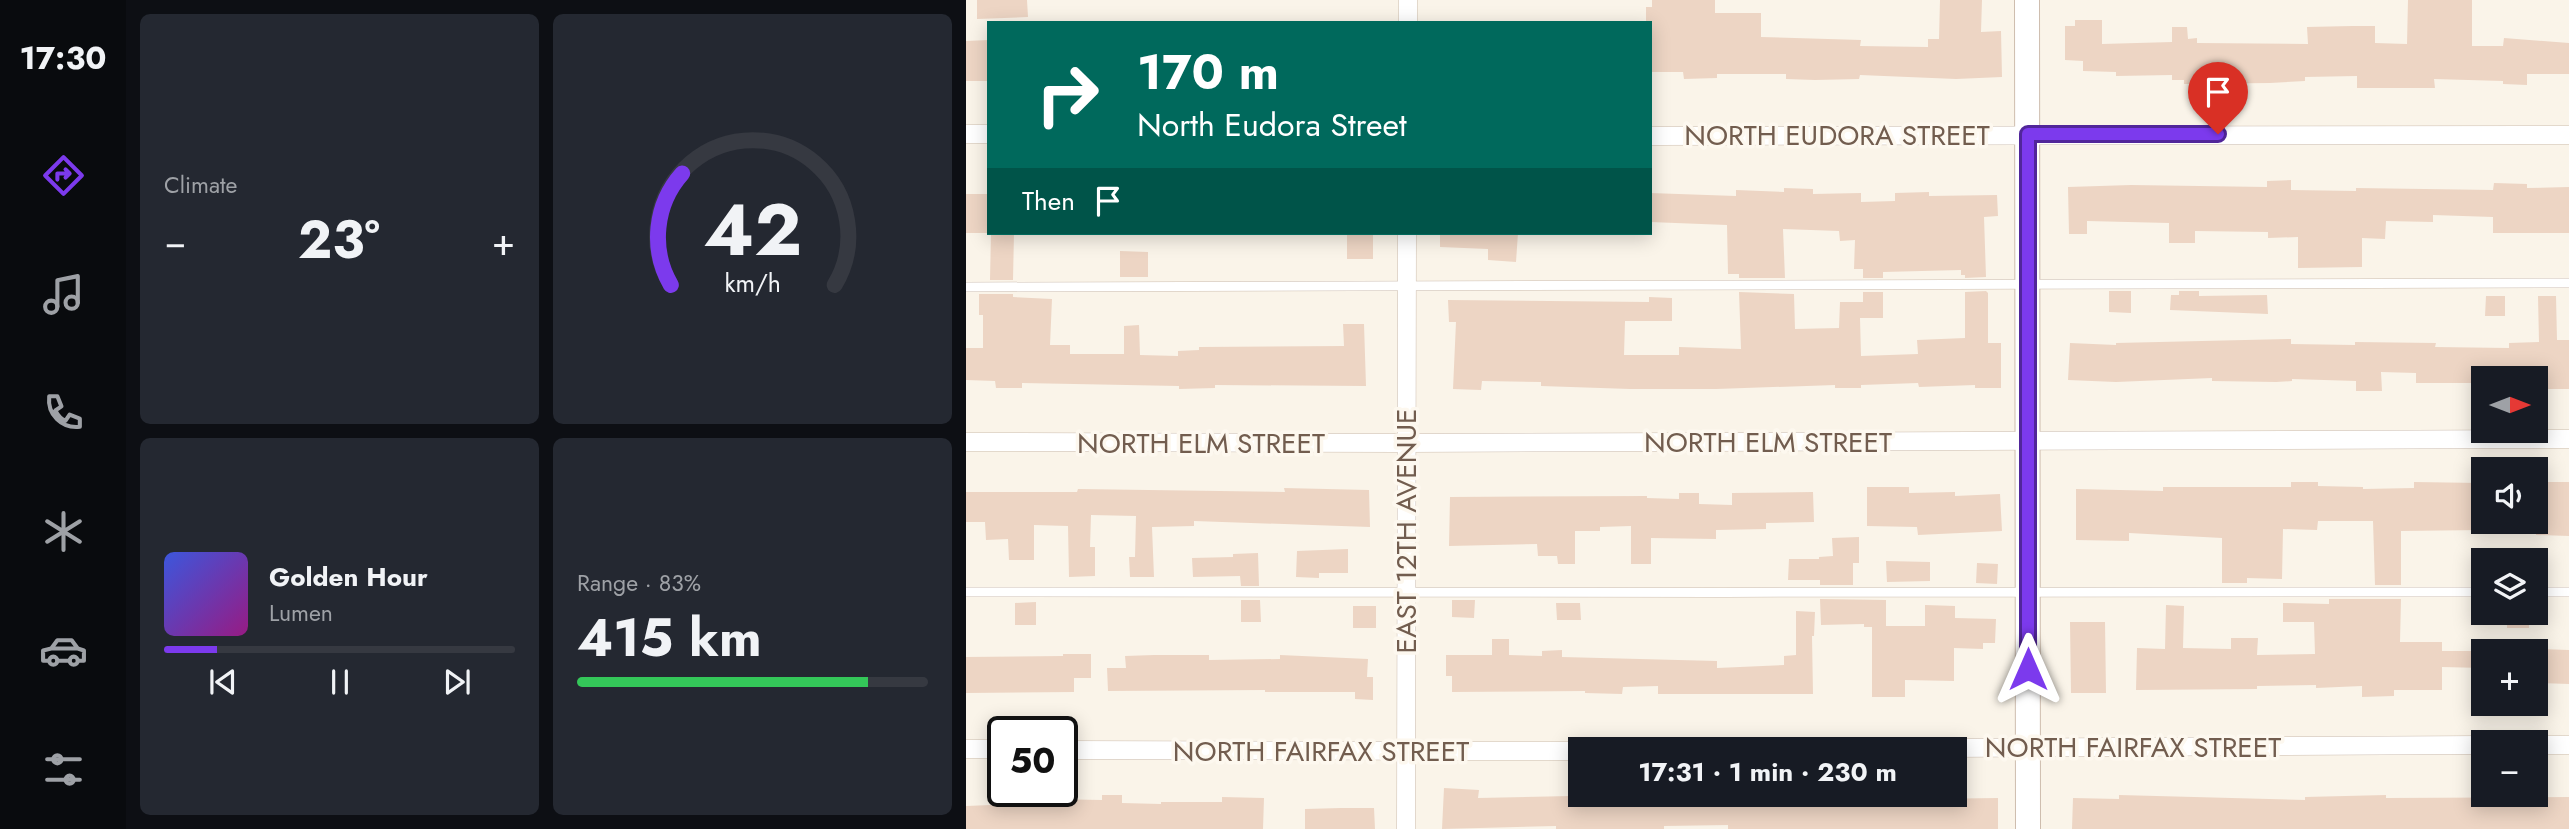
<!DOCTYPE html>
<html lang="en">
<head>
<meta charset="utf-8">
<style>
	body { margin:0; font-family:Jost,sans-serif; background:#242831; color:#f1f3f6; height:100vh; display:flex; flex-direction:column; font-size:26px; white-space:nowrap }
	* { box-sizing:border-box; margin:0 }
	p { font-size:23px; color:#9ea1a6 }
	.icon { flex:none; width:38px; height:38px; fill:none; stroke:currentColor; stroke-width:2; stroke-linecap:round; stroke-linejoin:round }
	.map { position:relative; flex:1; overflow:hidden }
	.panel { display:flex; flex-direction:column; gap:14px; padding:14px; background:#0d0f14; width:840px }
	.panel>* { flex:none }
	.banner { position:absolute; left:21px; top:21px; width:665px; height:214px; border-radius:0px; box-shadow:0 4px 18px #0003; background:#00695c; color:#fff; overflow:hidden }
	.needle { width:46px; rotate:90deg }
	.controls { position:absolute; left:1505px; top:366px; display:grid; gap:14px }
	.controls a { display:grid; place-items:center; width:77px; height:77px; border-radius:0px; background:#171b24; box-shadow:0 4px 18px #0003; font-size:35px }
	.speed { position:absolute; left:21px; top:716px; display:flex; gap:14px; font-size:35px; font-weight:700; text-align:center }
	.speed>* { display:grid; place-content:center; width:91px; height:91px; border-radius:50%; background:#171b24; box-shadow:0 4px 18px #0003; line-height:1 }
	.speed .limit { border:4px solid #111; border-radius:10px; background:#fff; color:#111 }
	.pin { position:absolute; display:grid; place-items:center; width:60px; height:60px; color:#fff; margin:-72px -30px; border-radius:50% 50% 50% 0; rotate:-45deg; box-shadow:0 0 7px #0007 }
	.pin .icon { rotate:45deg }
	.me { position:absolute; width:77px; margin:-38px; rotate:0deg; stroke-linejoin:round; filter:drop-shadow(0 0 5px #0008) }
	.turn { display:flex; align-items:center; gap:24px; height:147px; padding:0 35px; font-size:32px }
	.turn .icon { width:91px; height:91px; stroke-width:2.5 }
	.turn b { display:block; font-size:49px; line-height:60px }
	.then { display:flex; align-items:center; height:66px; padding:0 35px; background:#0003; gap:14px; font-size:26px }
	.big { font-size:52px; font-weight:700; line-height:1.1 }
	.panel .card { flex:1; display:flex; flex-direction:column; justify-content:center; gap:10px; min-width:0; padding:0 24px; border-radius:10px; background:#242831 }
	.panel .dial { align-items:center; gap:0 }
	.dial svg { height:182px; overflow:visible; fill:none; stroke:#363941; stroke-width:7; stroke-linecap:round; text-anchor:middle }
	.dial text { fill:#f1f3f6; stroke:none }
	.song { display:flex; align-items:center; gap:21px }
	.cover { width:84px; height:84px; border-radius:10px; background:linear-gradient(135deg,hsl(230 70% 55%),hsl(310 70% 35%)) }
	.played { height:7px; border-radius:4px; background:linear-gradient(90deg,#7c3aed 15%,#363941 15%) }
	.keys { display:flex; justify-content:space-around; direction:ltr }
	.heat { display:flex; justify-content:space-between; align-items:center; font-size:38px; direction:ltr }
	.charge { height:10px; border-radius:5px; background:linear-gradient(90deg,#34c759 83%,#363941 0) }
	.panel .tiles { flex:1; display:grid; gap:14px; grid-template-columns:repeat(2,1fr) }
	.trip { position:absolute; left:602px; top:737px; width:399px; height:70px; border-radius:0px; background:#171b24; box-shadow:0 4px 18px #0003; font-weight:700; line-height:70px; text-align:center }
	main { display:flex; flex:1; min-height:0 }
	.tabs { display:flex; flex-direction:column; width:126px; justify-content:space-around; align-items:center; background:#090b0e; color:#9ea1a6 }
	.tabs .icon { width:49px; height:49px }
	.tabs .on { color:#7c3aed }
	.tabs b { font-size:32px; color:#f1f3f6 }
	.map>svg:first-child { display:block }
	.building { fill:#edd5c4 }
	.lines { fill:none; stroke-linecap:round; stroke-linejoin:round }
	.lane-casing { stroke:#ccbdb0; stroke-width:10 }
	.street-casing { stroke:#ccbdb0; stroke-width:19 }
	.secondary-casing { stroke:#cebdae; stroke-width:26 }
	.lane { stroke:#fff; stroke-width:9 }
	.street { stroke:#fff; stroke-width:18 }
	.secondary { stroke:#fff; stroke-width:24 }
	.route-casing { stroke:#51269a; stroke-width:18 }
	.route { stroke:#7c3aed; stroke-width:12 }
	.labels { text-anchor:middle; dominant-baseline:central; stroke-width:7; stroke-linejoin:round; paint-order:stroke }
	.street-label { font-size:28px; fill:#725d4f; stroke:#fdf8ef }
</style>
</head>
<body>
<main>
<nav class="tabs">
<b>17:30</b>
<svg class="icon on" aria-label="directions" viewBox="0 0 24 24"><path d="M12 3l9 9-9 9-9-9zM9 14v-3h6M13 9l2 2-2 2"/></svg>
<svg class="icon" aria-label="music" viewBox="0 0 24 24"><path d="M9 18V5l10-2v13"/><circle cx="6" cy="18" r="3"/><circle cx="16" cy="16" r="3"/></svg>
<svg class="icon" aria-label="phone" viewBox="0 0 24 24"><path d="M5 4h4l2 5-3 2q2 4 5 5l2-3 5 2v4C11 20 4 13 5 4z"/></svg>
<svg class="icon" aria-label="climate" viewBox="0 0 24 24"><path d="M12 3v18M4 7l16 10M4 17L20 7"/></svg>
<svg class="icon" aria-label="car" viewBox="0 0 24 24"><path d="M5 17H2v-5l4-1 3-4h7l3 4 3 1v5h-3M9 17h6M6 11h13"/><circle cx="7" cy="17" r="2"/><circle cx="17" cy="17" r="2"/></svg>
<svg class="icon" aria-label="filters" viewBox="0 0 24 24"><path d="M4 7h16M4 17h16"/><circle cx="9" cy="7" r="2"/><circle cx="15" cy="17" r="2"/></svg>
</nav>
<section class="panel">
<div class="tiles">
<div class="card"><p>Climate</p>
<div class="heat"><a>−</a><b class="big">23°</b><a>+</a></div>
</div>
<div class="card dial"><svg viewBox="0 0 100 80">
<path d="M14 69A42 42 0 1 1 86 69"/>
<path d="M14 69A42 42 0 0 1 19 20" stroke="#7c3aed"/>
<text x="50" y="56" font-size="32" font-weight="700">42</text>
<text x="50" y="72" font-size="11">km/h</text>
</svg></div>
<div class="card">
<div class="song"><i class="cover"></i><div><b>Golden Hour</b><p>Lumen</p></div></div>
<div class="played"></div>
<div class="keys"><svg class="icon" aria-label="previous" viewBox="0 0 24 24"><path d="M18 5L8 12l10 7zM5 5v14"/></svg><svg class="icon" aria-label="pause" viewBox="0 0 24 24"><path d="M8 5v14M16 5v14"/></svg><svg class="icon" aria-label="next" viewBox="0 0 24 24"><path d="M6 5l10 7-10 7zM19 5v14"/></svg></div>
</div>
<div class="card"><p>Range · 83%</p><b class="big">415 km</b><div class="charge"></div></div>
</div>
</section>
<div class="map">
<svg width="1603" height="829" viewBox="0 0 1603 829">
	<rect width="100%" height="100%" fill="#faf4e9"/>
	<path class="building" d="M 11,0 L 61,0 L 62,17 L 11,19 Z
		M 686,0 L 749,0 L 749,13 L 795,13 L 795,37 L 895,40 L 894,46 L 962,47 L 962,39 L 973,39 L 974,0 L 1016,0 L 1015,32 L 1035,31 L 1036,77 L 990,79 L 894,75 L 893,79 L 849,80 L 820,79 L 820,74 L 751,74 L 751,78 L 718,79 L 717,72 L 684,72 L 684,23 L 680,23 L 680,7 L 686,7 Z
		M 1442,0 L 1506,0 L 1506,46 L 1537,46 L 1538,38 L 1603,43 L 1603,74 L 1561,74 L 1561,85 L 1537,84 L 1537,81 L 1468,79 L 1469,88 L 1391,88 L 1391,76 L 1339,77 L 1339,81 L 1304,83 L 1218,84 L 1218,80 L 1206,80 L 1206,75 L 1150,76 L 1150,72 L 1117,71 L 1117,61 L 1099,60 L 1099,26 L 1109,26 L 1109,20 L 1136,20 L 1136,44 L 1206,42 L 1206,27 L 1221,27 L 1222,39 L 1231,38 L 1231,43 L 1342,44 L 1341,27 L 1386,26 L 1409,26 L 1409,43 L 1441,44 Z
		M 23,40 L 23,81 L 0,81 L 0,41 Z
		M 1325,180 L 1325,190 L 1390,191 L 1390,188 L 1527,190 L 1528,183 L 1561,184 L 1561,188 L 1603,187 L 1603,233 L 1527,233 L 1527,217 L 1467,215 L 1467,222 L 1420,221 L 1419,239 L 1396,238 L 1396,267 L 1332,268 L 1332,237 L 1302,238 L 1302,232 L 1229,231 L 1229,243 L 1203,243 L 1203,223 L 1121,221 L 1121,234 L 1103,234 L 1102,187 L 1165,185 L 1301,187 L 1301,181 Z
		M 818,188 L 847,189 L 847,194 L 895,193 L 895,202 L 929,201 L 929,193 L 963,192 L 963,196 L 1031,195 L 1032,216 L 1018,217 L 1020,277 L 999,278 L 999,275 L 995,275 L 995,270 L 917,272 L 917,278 L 897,278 L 897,269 L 888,269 L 889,240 L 874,241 L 873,231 L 817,229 L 819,278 L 773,278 L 773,274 L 762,274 L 761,225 L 684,222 L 684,193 L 770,196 L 770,190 L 818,192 Z
		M 0,194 L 23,194 L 23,233 L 0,233 Z
		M 25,233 L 48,233 L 47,280 L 24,280 Z
		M 381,233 L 407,233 L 407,259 L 381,259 Z
		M 474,233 L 552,233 L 550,262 L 522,260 L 522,249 L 474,247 Z
		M 154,251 L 182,252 L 182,277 L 154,277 Z
		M 1020,291 L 1022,293 L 1022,343 L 1035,343 L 1035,388 L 1009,388 L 1009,385 L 953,387 L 952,383 L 895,385 L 895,388 L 869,388 L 869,385 L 750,389 L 664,389 L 575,386 L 575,382 L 516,381 L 515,390 L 487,389 L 490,322 L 483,322 L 482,300 L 683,302 L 683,297 L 706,298 L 706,321 L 659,321 L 658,355 L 713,355 L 713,347 L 775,349 L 773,292 L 828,294 L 829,329 L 873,328 L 874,302 L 897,302 L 897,292 L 917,292 L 917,318 L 894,318 L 895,356 L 952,354 L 951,340 L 999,338 L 999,292 Z
		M 1143,291 L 1165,291 L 1165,313 L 1143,312 Z
		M 1213,291 L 1233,291 L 1233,296 L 1301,295 L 1302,314 L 1204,310 L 1205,295 L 1213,295 Z
		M 13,294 L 47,294 L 47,297 L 86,299 L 84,345 L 104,345 L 104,354 L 158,354 L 158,326 L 173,325 L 174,355 L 212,356 L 212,351 L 233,350 L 233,347 L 378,346 L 377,324 L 398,324 L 400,386 L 249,385 L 249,388 L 213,389 L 213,386 L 56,383 L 56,388 L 30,388 L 29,381 L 0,380 L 0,348 L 17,348 L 17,315 L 13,315 Z
		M 1520,296 L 1539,296 L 1539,316 L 1519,316 Z
		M 1572,296 L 1590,296 L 1591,340 L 1603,340 L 1603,389 L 1582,389 L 1582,378 L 1515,378 L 1515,383 L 1450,383 L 1450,373 L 1415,372 L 1416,391 L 1390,391 L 1390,381 L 1326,379 L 1326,381 L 1310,382 L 1246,381 L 1246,378 L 1150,382 L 1102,380 L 1104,343 L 1150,345 L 1150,343 L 1325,339 L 1325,344 L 1389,345 L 1389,342 L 1470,343 L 1469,347 L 1543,348 L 1543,343 L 1573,342 Z
		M 1325,482 L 1352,482 L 1352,486 L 1397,487 L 1397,489 L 1448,488 L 1448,482 L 1515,483 L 1515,530 L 1435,531 L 1435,585 L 1409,585 L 1407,521 L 1352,521 L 1351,530 L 1317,529 L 1316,579 L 1281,578 L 1281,583 L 1256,583 L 1256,538 L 1163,533 L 1163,541 L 1110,540 L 1110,489 L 1197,491 L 1197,487 L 1325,487 Z
		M 1570,482 L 1603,482 L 1603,536 L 1570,535 Z
		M 901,487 L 943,487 L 943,493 L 989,492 L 989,496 L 1034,494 L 1036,531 L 952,535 L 951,527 L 901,526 Z
		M 318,488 L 403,490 L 404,527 L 228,521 L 228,526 L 186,527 L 188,577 L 164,577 L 163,557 L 169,557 L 170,516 L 125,515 L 124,547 L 129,547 L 129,576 L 103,577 L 102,526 L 68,525 L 68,560 L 43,560 L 42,539 L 20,540 L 19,522 L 0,522 L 0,492 L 111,492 L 112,489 L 319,492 Z
		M 847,492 L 848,522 L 800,523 L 800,529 L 750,530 L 750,539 L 685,538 L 685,564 L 665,564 L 665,526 L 634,527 L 634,531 L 609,531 L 609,564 L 592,564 L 591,556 L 572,556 L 571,544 L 483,546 L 484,497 L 681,496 L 681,498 L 713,499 L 713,493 L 733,493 L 733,504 L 766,505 L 766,493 Z
		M 893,537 L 893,563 L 887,563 L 887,585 L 854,585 L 854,580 L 822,580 L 823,559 L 853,559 L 853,557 L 867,556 L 866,538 Z
		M 382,549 L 382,573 L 353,573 L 353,578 L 330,577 L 331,551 Z
		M 292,553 L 293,586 L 275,586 L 274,576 L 227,577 L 226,558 L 267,557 L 267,554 Z
		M 920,561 L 964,562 L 964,581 L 921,582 Z
		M 1011,563 L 1032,564 L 1031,584 L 1010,583 Z
		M 854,599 L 920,600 L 920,626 L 959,626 L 959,605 L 989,606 L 989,618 L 1030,619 L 1029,643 L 1017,643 L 1017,649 L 988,648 L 988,681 L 939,680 L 939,697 L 906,697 L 906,627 L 898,627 L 898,624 L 855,625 Z
		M 1363,599 L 1435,599 L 1434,642 L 1476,642 L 1476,651 L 1517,651 L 1517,668 L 1476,667 L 1476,690 L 1428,690 L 1428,696 L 1396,697 L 1396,686 L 1350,688 L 1350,685 L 1291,686 L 1291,689 L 1170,690 L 1171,648 L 1199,649 L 1200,605 L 1218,606 L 1217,648 L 1265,649 L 1265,638 L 1292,638 L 1291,655 L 1349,654 L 1348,622 L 1317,622 L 1317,603 L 1363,604 Z
		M 275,600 L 294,600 L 295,622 L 275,622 Z
		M 486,600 L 509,600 L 508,618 L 486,617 Z
		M 70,602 L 70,625 L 49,625 L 49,603 Z
		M 590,603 L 614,603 L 615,620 L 591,620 Z
		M 387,606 L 410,606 L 410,628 L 387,628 Z
		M 830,611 L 849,612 L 848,636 L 846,636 L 847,694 L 692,694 L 692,686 L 657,687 L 656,694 L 619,693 L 619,691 L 486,692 L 486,676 L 480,676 L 480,655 L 526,655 L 526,639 L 543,639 L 543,655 L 576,656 L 576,651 L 596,650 L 596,657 L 751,661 L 751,668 L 818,665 L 818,656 L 830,655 Z
		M 1541,612 L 1563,612 L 1563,628 L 1541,628 Z
		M 1104,622 L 1139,622 L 1140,693 L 1105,693 Z
		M 1570,649 L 1603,650 L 1603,684 L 1570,683 Z
		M 97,654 L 125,654 L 125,678 L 108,678 L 108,692 L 0,693 L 0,657 L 97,656 Z
		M 188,655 L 243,655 L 243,660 L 314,659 L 314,655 L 402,659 L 401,677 L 407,677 L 407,700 L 389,699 L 389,692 L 299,692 L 299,690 L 142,691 L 141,668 L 160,668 L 159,656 Z
		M 478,788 L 513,790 L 512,798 L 698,794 L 698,797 L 848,798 L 848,802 L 957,804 L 957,799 L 1032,798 L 1032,829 L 762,829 L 762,825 L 698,826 L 698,829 L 590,829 L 590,826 L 476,829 Z
		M 136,795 L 156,795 L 156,803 L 195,804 L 195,802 L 256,802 L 256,797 L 298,798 L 297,829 L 0,829 L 0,806 L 25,805 L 25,803 L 83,802 L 83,799 L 136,800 Z
		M 1153,795 L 1339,800 L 1339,797 L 1420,795 L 1420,798 L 1603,797 L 1603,829 L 1106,829 L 1107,798 L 1153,799 Z
		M 375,808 L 408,808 L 409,829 L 339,829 L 339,809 Z"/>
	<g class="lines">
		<defs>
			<path id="lane" d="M 0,287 L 1603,283
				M 0,592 C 506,594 1011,591 1517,592
				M 1570,592 L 1603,592"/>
			<path id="street" d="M 442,0 L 442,23
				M 0,134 L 23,134
				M 684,136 L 1603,135
				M 0,442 L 440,443 L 1603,439
				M 1570,745 L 1603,745
				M 0,749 L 37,749
				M 816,749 L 1517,745
				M 96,750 L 614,751
				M 440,829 L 441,233"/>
			<path id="secondary" d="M 1061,0 L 1062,829"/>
		</defs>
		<use href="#lane" class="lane-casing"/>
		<use href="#street" class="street-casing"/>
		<use href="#secondary" class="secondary-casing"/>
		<use href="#lane" class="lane"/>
		<use href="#street" class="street"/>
		<use href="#secondary" class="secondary"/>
	</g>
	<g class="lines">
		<defs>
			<path id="route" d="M 1062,669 L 1062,134 L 1252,134"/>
		</defs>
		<use href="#route" class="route-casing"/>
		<use href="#route" class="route"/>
	</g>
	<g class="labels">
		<g class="street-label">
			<text x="871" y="135">NORTH EUDORA STREET</text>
			<text x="802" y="442">NORTH ELM STREET</text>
			<text x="235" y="443">NORTH ELM STREET</text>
			<text transform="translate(440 531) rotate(-90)">EAST 12TH AVENUE</text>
			<text x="1167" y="747">NORTH FAIRFAX STREET</text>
			<text x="355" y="751">NORTH FAIRFAX STREET</text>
		</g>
	</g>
</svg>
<div class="controls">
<a><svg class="needle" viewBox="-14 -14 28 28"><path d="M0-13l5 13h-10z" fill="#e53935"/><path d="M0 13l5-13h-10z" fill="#9ea1a6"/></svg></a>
<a><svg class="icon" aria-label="sound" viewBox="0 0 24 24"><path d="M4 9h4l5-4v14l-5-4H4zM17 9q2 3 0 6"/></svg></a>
<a><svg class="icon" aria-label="layers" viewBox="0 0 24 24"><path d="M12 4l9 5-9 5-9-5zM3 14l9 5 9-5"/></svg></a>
<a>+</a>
<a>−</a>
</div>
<div class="speed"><div class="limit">50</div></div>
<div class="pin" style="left:1252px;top:134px;background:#d93025"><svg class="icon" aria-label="arrive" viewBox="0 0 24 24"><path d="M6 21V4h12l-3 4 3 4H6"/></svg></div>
<svg class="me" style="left:1062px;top:669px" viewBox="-20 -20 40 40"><path d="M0-17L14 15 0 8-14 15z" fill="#7c3aed" stroke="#fff" stroke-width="4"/></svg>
<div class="trip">17:31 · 1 min · 230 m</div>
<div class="banner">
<div class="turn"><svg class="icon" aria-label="right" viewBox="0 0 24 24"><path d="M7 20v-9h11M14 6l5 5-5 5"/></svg><div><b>170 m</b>North Eudora Street</div></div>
<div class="then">Then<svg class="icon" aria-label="arrive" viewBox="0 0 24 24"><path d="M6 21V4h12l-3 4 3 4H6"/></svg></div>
</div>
</div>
</main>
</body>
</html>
